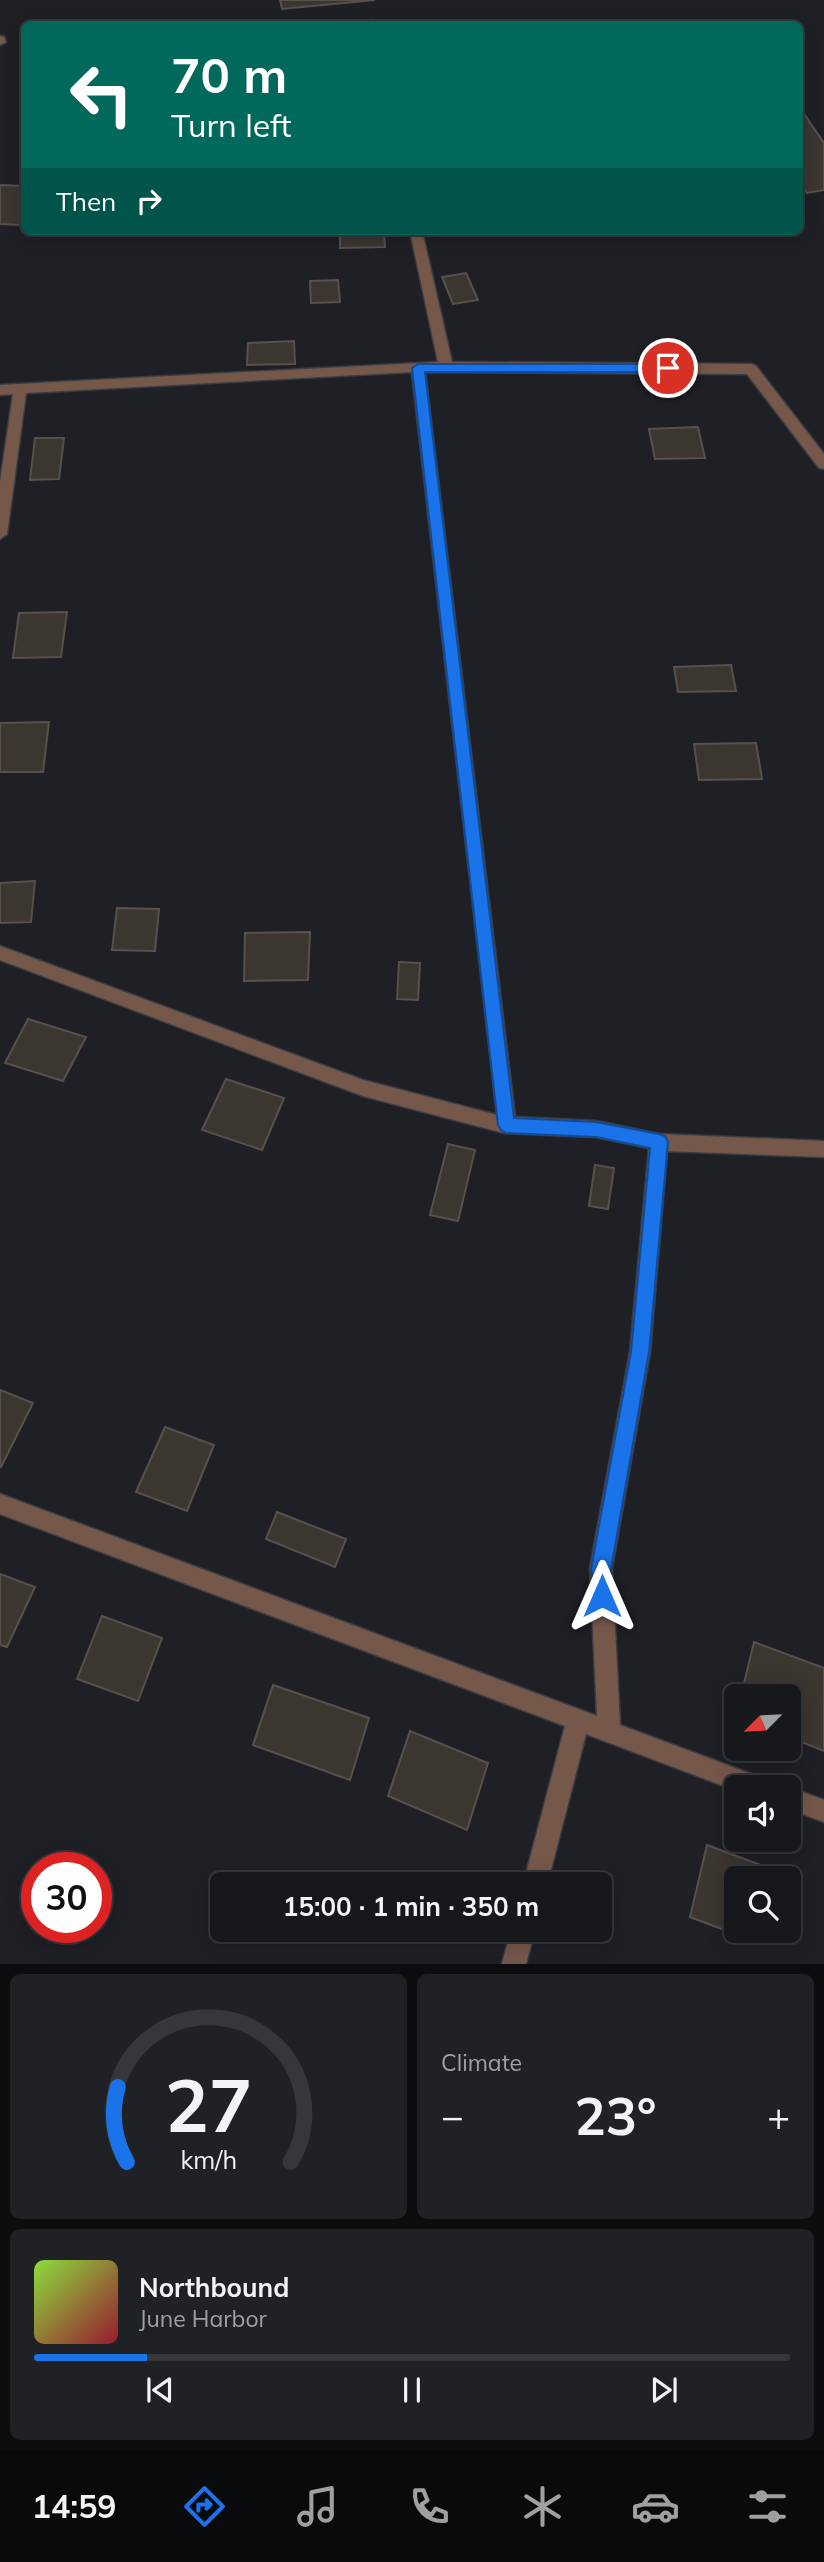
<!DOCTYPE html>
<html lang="en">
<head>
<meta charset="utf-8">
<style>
	body { margin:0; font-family:Mulish,sans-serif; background:#1f2125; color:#f1f3f6; height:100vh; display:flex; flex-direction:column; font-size:26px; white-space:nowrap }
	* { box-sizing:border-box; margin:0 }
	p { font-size:23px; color:#9ea0a3 }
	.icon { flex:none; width:38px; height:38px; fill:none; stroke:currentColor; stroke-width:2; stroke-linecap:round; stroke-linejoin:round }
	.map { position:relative; height:1964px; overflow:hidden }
	.side { display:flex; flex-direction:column; gap:10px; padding:10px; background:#0c0d0f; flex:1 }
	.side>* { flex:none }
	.guide { position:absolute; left:21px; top:21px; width:782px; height:214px; border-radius:10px; box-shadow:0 4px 18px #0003,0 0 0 2px #35373b; background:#00695c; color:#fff; overflow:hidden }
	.needle { width:46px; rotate:246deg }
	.buttons { position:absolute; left:724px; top:1684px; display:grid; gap:14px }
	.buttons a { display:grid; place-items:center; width:77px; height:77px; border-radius:10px; background:#16181c; box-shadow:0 4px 18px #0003,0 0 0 2px #35373b; font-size:35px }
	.speed { position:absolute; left:21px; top:1852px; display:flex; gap:14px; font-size:35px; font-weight:700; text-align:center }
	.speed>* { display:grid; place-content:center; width:91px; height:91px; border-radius:50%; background:#16181c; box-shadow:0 4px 18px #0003,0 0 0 2px #35373b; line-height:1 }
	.speed .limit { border:10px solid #d22; background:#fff; color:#111 }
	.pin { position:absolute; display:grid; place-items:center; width:60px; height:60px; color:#fff; margin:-30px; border:4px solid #fff; border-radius:50%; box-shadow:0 2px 7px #0007 }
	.me { position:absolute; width:77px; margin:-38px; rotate:0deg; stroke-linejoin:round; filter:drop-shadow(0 0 5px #0008) }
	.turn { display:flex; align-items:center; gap:24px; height:147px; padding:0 35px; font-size:32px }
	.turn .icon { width:91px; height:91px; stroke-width:2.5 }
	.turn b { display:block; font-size:49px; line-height:60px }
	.then { display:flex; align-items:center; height:66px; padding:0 35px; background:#0003; gap:14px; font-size:26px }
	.big { font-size:52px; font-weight:700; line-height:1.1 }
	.side .card { flex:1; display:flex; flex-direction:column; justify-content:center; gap:10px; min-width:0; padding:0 24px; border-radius:10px; background:#1f2125 }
	.side .dial { align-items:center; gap:0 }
	.dial svg { height:182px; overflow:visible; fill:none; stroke:#35373b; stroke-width:7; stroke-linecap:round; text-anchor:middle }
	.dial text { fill:#f1f3f6; stroke:none }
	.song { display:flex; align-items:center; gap:21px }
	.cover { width:84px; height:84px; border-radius:10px; background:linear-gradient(135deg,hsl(90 70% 55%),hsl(350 70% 35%)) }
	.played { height:7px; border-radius:4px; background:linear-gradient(90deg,#1a73e8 15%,#35373b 15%) }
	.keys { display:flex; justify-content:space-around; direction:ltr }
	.heat { display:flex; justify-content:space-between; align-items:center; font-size:38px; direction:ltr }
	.side .tiles { flex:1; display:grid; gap:10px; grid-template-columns:1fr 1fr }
	.card:last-child { grid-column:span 2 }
	.trip { position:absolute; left:210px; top:1872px; width:402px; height:70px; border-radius:10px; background:#16181c; box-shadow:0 4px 18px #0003,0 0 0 2px #35373b; font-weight:700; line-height:70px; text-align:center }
	.tab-bar { display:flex; height:112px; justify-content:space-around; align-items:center; background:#090a0b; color:#9ea0a3 }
	.tab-bar .icon { width:49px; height:49px }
	.tab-bar .current { color:#1a73e8 }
	.tab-bar b { font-size:32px; color:#f1f3f6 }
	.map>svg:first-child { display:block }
	.building { fill:#3c3631; stroke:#58514b; stroke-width:2 }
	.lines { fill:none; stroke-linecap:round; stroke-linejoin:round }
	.street-casing { stroke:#3b3d43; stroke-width:3 }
	.street { fill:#76584b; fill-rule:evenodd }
	.route { fill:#1a73e8; stroke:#114b97; stroke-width:2 }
</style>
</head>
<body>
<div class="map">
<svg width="824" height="1964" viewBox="0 0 824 1964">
	<rect width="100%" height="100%" fill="#1e2026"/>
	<path class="building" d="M 280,0 L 375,0 L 282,9 Z
		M 800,108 L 824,143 L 824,190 L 807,193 L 800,183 Z
		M 0,185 L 24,186 L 24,210 L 20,225 L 0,224 Z
		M 340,231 L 384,231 L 385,247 L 340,248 Z
		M 466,273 L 478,300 L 453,304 L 442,277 Z
		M 338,280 L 340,302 L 311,303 L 310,281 Z
		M 294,341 L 295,364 L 247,365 L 248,343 Z
		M 698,427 L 705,458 L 655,459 L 649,429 Z
		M 35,438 L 64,438 L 59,479 L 30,480 Z
		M 67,612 L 61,657 L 13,658 L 19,613 Z
		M 731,665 L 736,691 L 678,692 L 674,667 Z
		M 49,722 L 43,772 L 0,772 L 0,723 Z
		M 756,743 L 762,779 L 699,780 L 694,744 Z
		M 35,881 L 31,922 L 0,923 L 0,883 Z
		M 117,908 L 159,909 L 155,951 L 112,950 Z
		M 310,932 L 308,980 L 244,981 L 245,933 Z
		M 399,962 L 420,963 L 418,1000 L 397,999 Z
		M 28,1019 L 86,1037 L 63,1081 L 5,1063 Z
		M 226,1079 L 284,1098 L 262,1150 L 202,1130 Z
		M 448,1144 L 475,1150 L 458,1221 L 430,1215 Z
		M 595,1165 L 614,1168 L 608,1209 L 589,1206 Z
		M 0,1390 L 33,1403 L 1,1467 L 0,1466 Z
		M 165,1427 L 214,1445 L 187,1511 L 136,1492 Z
		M 277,1512 L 346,1539 L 335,1567 L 266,1539 Z
		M 0,1574 L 35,1587 L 7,1647 L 0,1645 Z
		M 102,1616 L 162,1638 L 138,1701 L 77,1679 Z
		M 754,1642 L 824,1668 L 824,1751 L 789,1737 L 789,1696 L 741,1696 Z
		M 273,1685 L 369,1718 L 350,1780 L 253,1745 Z
		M 410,1731 L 488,1763 L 467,1830 L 388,1796 Z
		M 707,1845 L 774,1870 L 773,1878 L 737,1878 L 737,1930 L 762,1930 L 759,1943 L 690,1917 Z"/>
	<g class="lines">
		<defs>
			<path id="street" d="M 371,20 L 375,21 L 376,24 L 366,24 Z
				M 0,36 L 4,37 L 6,42 L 0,45 Z
				M 410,231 L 422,231 L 452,362 L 751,364 L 756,366 L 824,454 L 824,469 L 819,468 L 747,374 L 425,372 L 515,1117 L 596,1121 L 659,1134 L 824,1141 L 824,1157 L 667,1151 L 650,1352 L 612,1568 L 620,1725 L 765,1779 L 768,1787 L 737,1787 L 737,1791 L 586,1734 L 547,1885 L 523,1885 L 565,1726 L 0,1514 L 0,1494 L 597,1716 L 590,1568 L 630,1352 L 649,1148 L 596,1137 L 504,1133 L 363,1096 L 0,960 L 0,946 L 363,1080 L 497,1115 L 412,372 L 26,393 L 7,534 L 0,539 L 0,482 L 13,394 L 0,395 L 0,385 L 438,362 Z
				M 789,1787 L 824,1800 L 824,1822 L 789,1809 Z
				M 511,1930 L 535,1930 L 526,1964 L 502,1964 Z"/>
		</defs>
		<use href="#street" class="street-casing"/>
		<use href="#street" class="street"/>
	</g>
	<path class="route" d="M 418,364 L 668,364 L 674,368 L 668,372 L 425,372 L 514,1118 L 596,1122 L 659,1134 L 665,1136 L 668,1142 L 649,1352 L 611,1569 L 612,1596 L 609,1603 L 602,1606 L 595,1603 L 591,1569 L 631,1352 L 650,1148 L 596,1137 L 506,1133 L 501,1130 L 498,1125 L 412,368 Z"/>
</svg>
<div class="buttons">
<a><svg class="needle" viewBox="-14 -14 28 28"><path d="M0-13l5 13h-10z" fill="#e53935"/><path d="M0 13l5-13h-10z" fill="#9ea0a3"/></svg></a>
<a><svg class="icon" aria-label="sound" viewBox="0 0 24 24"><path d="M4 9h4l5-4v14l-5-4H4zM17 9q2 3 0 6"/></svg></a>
<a><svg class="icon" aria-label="search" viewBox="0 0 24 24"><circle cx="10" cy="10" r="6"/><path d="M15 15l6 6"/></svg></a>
</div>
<div class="speed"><div class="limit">30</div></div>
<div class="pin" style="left:668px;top:368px;background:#d93025"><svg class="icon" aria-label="arrive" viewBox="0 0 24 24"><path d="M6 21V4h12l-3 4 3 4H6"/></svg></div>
<svg class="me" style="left:602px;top:1596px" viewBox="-20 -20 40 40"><path d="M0-17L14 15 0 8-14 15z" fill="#1a73e8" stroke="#fff" stroke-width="4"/></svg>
<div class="trip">15:00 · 1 min · 350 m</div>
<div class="guide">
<div class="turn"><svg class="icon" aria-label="left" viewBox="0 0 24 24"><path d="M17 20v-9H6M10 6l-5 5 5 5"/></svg><div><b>70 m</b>Turn left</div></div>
<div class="then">Then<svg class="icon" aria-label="right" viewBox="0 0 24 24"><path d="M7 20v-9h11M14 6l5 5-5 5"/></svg></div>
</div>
</div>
<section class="side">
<div class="tiles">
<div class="card dial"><svg viewBox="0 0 100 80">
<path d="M14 69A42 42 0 1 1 86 69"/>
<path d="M14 69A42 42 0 0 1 10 36" stroke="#1a73e8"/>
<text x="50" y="56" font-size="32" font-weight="700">27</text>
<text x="50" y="72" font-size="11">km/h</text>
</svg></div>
<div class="card"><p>Climate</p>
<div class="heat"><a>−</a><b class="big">23°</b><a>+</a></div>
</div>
<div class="card">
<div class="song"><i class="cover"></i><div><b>Northbound</b><p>June Harbor</p></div></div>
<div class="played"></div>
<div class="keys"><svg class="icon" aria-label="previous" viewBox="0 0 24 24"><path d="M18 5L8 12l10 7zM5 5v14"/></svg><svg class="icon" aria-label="pause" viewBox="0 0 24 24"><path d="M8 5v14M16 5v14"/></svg><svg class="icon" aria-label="next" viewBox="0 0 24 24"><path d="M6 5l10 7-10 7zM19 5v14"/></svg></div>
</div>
</div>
</section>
<nav class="tab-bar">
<b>14:59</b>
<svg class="icon current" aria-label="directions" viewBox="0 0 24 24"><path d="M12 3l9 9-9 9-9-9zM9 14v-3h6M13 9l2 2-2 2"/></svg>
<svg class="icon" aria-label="music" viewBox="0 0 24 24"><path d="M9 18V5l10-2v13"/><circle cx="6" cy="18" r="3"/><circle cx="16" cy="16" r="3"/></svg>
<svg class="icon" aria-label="phone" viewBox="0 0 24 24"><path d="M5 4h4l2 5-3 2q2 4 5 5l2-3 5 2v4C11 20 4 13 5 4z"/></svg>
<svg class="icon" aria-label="climate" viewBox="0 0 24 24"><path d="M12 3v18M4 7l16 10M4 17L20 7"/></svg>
<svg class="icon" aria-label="car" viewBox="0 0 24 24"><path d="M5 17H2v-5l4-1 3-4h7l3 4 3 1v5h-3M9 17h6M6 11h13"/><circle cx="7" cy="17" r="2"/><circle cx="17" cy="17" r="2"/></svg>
<svg class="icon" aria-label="filters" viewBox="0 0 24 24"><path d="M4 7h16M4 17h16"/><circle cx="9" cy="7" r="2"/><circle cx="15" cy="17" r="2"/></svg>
</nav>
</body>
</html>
